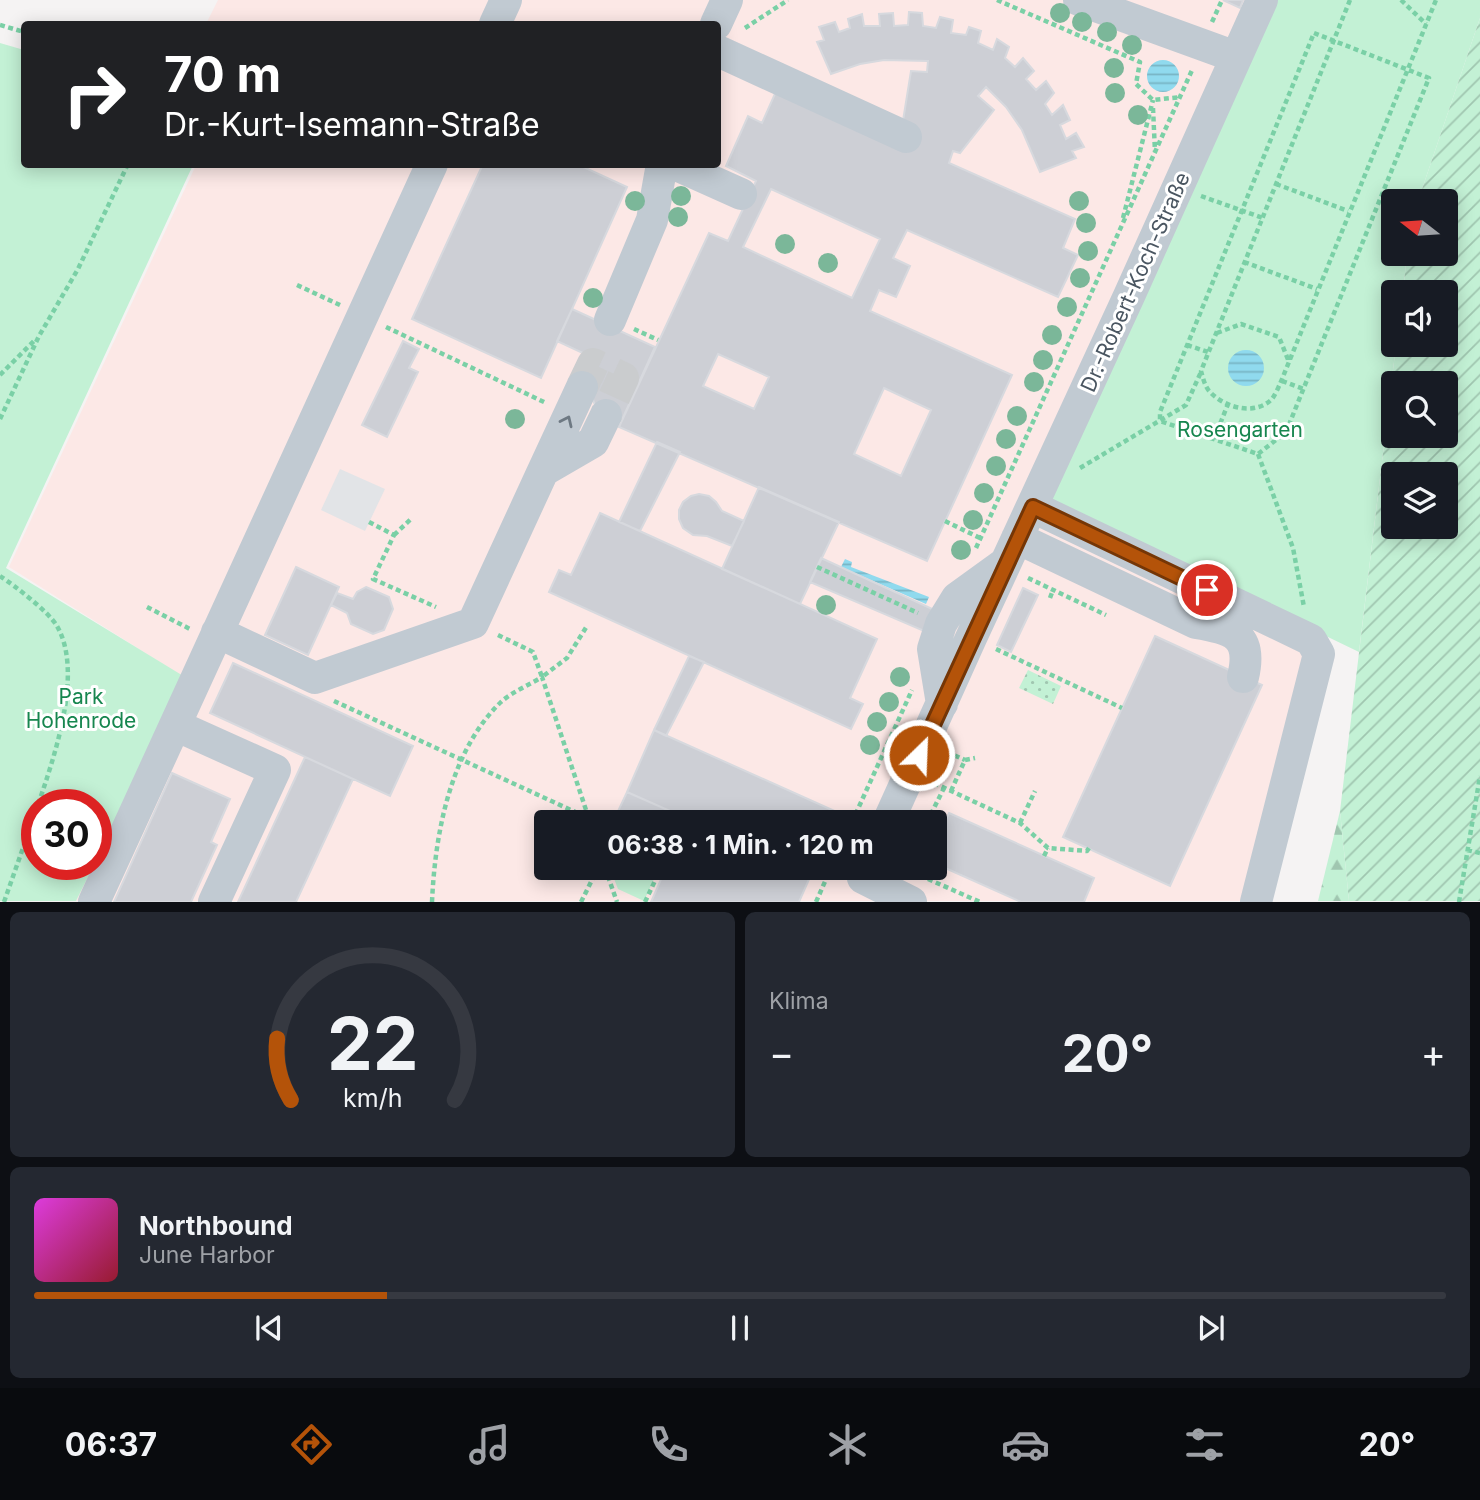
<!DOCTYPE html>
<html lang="de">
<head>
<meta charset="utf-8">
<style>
	body { margin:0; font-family:Inter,sans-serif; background:#242831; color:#f1f3f6; height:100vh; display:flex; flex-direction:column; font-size:26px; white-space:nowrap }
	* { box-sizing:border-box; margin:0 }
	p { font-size:23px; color:#9ea1a6 }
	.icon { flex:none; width:38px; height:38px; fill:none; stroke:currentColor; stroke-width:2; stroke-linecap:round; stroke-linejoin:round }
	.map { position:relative; height:902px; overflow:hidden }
	.sheet { display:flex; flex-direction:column; gap:10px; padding:10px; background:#0d0f14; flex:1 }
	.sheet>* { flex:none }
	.banner { position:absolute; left:21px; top:21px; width:700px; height:147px; border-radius:7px; box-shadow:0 4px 18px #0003; background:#202124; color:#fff; overflow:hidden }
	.needle { width:46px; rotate:287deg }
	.fabs { position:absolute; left:1381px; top:189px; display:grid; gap:14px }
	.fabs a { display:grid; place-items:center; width:77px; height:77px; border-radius:7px; background:#171b24; box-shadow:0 4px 18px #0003; font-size:35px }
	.speed { position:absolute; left:21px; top:789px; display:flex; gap:14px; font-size:35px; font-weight:700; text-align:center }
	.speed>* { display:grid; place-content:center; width:91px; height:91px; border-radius:50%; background:#171b24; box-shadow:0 4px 18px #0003; line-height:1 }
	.speed .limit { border:10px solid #d22; background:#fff; color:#111 }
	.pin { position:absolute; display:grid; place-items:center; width:60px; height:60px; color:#fff; margin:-30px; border:4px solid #fff; border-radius:50%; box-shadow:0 2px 7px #0007 }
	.me { position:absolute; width:77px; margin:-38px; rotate:24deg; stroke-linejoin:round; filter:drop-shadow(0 0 5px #0008) }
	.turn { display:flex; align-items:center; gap:24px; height:147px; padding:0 28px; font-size:32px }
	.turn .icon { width:91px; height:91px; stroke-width:2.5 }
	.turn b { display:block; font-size:49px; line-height:60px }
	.big { font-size:52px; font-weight:700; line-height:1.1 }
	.sheet .card { flex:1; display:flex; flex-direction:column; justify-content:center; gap:10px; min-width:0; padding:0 24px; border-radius:10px; background:#242831 }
	.sheet .dial { align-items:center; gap:0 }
	.dial svg { height:182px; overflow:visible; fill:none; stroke:#363941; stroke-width:7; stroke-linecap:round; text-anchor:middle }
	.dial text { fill:#f1f3f6; stroke:none }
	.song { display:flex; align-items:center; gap:21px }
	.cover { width:84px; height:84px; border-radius:10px; background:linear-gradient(135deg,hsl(300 70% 55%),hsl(350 70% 35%)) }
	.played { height:7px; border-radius:4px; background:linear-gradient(90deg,#b45309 25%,#363941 25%) }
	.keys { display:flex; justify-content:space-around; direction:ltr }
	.heat { display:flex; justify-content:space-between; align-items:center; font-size:38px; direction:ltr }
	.sheet .tiles { flex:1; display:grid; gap:10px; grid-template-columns:1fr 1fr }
	.card:last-child { grid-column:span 2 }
	.trip { position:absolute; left:534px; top:810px; width:413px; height:70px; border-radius:7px; background:#171b24; box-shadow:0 4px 18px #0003; font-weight:700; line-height:70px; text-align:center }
	.tabs { display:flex; height:112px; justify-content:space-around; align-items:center; background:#090b0e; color:#9ea1a6 }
	.tabs .icon { width:49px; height:49px }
	.tabs .active { color:#b45309 }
	.tabs b { font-size:32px; color:#f1f3f6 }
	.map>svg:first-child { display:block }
	.medical { fill:#fce8e6; fill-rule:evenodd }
	.airport { fill:#e2e4e7 }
	.grass { fill:url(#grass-dots) }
	.forest { fill:url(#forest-firs) }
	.park { fill:#c3f1d5 }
	.garden { fill:url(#garden-furrows); fill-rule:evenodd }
	.water { fill:url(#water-rules) }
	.building { fill:#cdcfd5; stroke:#d7d9de; stroke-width:2; fill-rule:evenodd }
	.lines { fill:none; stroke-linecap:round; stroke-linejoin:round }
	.minor-tunnel { stroke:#caccce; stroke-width:32; stroke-dasharray:32 16; stroke-linecap:butt }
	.path { stroke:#7ad0a6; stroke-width:4.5; stroke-dasharray:5 3.5; stroke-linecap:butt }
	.minor { stroke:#c1cad2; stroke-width:32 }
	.tree { fill:#7bb799 }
	.oneway { stroke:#6e7983 }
	.route-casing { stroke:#753606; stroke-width:18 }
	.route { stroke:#b45309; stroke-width:12 }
	.labels { text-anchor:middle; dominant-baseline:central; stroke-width:6; stroke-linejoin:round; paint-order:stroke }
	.street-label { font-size:21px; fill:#4a5661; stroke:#fff }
	.park-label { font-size:21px; fill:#17864f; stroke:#fff }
</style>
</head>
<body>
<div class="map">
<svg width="1480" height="902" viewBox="0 0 1480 902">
	<defs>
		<pattern id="grass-dots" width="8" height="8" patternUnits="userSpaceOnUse" patternTransform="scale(1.75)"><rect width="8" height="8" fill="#c3f1d5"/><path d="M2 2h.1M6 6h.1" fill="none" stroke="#a0c6b0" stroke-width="1.8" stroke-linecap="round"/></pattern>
		<pattern id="forest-firs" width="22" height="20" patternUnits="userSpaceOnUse" patternTransform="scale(1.75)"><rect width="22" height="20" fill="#c3f1d5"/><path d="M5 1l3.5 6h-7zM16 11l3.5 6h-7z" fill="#a0c6b0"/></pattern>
		<pattern id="garden-furrows" width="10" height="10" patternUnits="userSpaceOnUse" patternTransform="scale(1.75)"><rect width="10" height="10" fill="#c3f1d5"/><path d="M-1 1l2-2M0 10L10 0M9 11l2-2" fill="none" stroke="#a0c6b0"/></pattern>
		<pattern id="water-rules" width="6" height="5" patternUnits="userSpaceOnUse" patternTransform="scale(1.75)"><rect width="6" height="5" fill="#90daee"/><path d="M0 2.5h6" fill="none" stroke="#78b4c4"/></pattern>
	</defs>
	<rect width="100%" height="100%" fill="#f5f3f3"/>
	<path class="medical" d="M 218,0 L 1249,0 L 1310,654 L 1244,901 L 76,901 L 185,678 L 9,567 L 196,165 L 718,164 L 718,24 L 206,24 ZM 546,822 L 934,822 L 934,868 L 546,868 Z"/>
	<path class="airport" d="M 340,469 L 385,489 L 365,531 L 321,510 Z"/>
	<path class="grass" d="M 1028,670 L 1061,686 L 1053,704 L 1019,688 Z"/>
	<path class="forest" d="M 1340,811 L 1349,901 L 1318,901 Z"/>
	<path class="park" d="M 1275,0 L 1480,0 L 1480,18 L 1418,201 L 1393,201 L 1393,254 L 1407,254 L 1403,292 L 1393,292 L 1393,345 L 1396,345 L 1359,652 L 1049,502 Z
		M 0,43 L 24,50 L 24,164 L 193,165 L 6,568 L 185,677 L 96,861 L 96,805 L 37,805 L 37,864 L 94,865 L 76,901 L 0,901 Z
		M 610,868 L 659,868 L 644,901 L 618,889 Z"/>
	<path class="garden" d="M 1480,18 L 1480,901 L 1349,901 L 1340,811 L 1396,345 L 1446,345 L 1446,292 L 1403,292 L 1407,254 L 1446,254 L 1446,201 L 1418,201 ZM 1393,383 L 1446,383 L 1446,436 L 1393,436 ZM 1393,474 L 1446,474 L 1446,527 L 1393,527 Z"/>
	<path class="water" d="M1147 76a16 16 0 1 1 32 0a16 16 0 1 1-32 0Z
		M1228 368a18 18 0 1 1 36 0a18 18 0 1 1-36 0Z
		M 845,559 L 852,562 L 851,567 L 929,597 L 926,604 L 841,567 Z"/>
	<path class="building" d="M 1223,0 L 1243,0 L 1240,8 Z
		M 909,12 L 922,13 L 923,26 L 936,28 L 940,17 L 953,20 L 951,33 L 966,35 L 969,27 L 981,31 L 978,43 L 993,50 L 997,39 L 1009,47 L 1005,58 L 1015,67 L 1023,58 L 1034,71 L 1026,79 L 1036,90 L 1046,81 L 1054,93 L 1045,104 L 1052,115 L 1063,105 L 1070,120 L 1060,125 L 1066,139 L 1076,133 L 1084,147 L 1072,151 L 1076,158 L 1040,172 L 1022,130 L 1006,107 L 986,87 L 978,96 L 994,110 L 960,153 L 953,151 L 949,163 L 1075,219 L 1063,248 L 1078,255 L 1058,297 L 907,230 L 893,258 L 910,266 L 896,297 L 879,290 L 870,311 L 1012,375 L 927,561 L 619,427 L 709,233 L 728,241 L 756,181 L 726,166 L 748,116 L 762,123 L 778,87 L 902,127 L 911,71 L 927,72 L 928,61 L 884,60 L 860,64 L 831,74 L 817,42 L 824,40 L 819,27 L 835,22 L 839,32 L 850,28 L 848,19 L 862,14 L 864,26 L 880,26 L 879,14 L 893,13 L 894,26 L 908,25 ZM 771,189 L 880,239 L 852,298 L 743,247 ZM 718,354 L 769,377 L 754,409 L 703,386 ZM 884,388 L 931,410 L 901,476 L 854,454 Z
		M 483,164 L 577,164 L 627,187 L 541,378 L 412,319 Z
		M 572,309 L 655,347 L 621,422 L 597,411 L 590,391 L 572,383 L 585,354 L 557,341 Z
		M 403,341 L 419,349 L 409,368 L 418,372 L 387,437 L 362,425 Z
		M 657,442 L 680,452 L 640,531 L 619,522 Z
		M 759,487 L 839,522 L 800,604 L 722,569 Z
		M 699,494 L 709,496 L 716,502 L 722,511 L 744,521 L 732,546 L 707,536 L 693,535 L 683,528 L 679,519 L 679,510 L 683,502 L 691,496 Z
		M 600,513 L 877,639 L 850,698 L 863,704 L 851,729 L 549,592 L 559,570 L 571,575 Z
		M 821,558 L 941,613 L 931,634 L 810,582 Z
		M 296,567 L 339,587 L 308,655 L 265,635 Z
		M 366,587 L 389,597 L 393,609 L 384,630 L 373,634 L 351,624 L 347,613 L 331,605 L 337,593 L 353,599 L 357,592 Z
		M 1023,588 L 1038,595 L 1011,652 L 997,645 Z
		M 1155,636 L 1262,685 L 1170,886 L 1063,837 Z
		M 689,656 L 704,662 L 666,736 L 654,730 Z
		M 233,663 L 413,746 L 390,796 L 210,713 Z
		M 654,730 L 839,813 L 834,822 L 686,822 L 688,819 L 627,792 Z
		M 305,757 L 353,779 L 296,902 L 238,902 Z
		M 172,773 L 230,799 L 211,842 L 217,845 L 191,902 L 114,902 Z
		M 627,792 L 688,819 L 686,822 L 613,822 Z
		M 949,813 L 1094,878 L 1084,902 L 1021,902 L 934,863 L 934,845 Z
		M 666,868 L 814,868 L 799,902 L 651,902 Z"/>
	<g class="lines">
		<path class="minor-tunnel" d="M 582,387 L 593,364 L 623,378 L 606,415"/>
		<path class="path" d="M 997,0 L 1140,62 L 1136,84 L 1153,100 L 1181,97
			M 1350,0 L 1201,371 C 1203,378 1205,387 1210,392 C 1225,408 1255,416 1272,399 C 1275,395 1278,388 1280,384 L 1436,0
			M 1401,0 L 1426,24
			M 1212,22 L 1222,0
			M 0,25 L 24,32
			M 745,28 L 788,0
			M 1314,33 L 1429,78 L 1286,432 L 1258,454 L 1160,421 L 1160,412 Z
			M 1153,108 L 1155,152
			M 1276,184 L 1348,211
			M 1201,196 L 1263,218
			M 1123,218 L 1153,100
			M 1244,262 L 1317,289
			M 297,285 L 340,305
			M 386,327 L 546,403
			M 634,329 L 658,340
			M 1217,333 L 1241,324 L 1279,337 L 1289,362
			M 1187,345 L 1208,352
			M 0,375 L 36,339
			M 1282,381 L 1304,389
			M 0,419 L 39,336 L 78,269 L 128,164
			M 1214,439 L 1228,404
			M 1258,454 L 1293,548 L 1304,607
			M 1080,468 L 1186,405 L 1201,372
			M 945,521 L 980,538
			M 369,522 L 394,535 L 373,579 L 436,607
			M 394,535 L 411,519
			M 976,548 L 1193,68
			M 817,567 L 918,613
			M 0,576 C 15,586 48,611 57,626 C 84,673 54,757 38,805
			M 1028,578 L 1106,615
			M 1050,598 L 1053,590
			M 147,607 L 190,629
			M 498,635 L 533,652 L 542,677 L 567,658 L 587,626
			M 996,649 L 1122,708
			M 334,701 L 597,822
			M 947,752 L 965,760
			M 934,783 L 1020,823 L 1048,848 L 1087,851 L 1089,848
			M 951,791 L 965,760 L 975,758
			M 852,822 L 912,690
			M 927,822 L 944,788
			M 1020,823 L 1035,791
			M 1467,850 L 1480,853
			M 1044,856 L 1048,848
			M 605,868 L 617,902
			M 928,879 L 980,902
			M 4,902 L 37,808
			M 432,902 C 435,834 450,751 501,702 C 512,692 529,685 542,677 L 590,822
			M 581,902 L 598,868
			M 645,902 L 661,868
			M 816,902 L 831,868
			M 1459,902 L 1480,776"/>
		<path class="minor" d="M 1079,0 L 1236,57
			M 495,24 L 506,0
			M 716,24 L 727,0
			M 718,51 L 906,137
			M 674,164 L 741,194
			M 610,320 L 652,220 L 662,164
			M 582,387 L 543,471 L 593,442 L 606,415
			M 1033,507 L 1311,640 L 1319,654 L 1256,902
			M 1017,538 L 1196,623 C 1233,629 1253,635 1243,677
			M 217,632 L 315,678 L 473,623 L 543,471
			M 942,704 L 933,649 L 941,624 L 957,598 L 1004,564
			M 175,725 L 275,770 L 214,902
			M 888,822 L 971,638 L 1129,296 L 1262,0
			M 863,878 L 911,902
			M 94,902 L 432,164"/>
	</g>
	<g class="tree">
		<circle cx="1060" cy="13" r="10"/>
		<circle cx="1082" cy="22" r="10"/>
		<circle cx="1107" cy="32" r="10"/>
		<circle cx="1132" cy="45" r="10"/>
		<circle cx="1114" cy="68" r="10"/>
		<circle cx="1115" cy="93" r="10"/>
		<circle cx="1138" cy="115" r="10"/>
		<circle cx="681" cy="196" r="10"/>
		<circle cx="635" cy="201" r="10"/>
		<circle cx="1079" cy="201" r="10"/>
		<circle cx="678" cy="217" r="10"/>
		<circle cx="1086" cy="223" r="10"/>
		<circle cx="785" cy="244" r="10"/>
		<circle cx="1088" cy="251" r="10"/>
		<circle cx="828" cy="263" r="10"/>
		<circle cx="1080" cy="278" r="10"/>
		<circle cx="593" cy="298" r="10"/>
		<circle cx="1067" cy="307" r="10"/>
		<circle cx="1052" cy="335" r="10"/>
		<circle cx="1043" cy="360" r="10"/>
		<circle cx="1034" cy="382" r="10"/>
		<circle cx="1017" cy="416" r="10"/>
		<circle cx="515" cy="419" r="10"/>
		<circle cx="1006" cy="439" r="10"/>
		<circle cx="996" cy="466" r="10"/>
		<circle cx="984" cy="493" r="10"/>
		<circle cx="973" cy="520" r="10"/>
		<circle cx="961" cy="550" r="10"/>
		<circle cx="826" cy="605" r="10"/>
		<circle cx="900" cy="677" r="10"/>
		<circle cx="889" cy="702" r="10"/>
		<circle cx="877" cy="722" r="10"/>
		<circle cx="870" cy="745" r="10"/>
	</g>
	<defs><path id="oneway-chevron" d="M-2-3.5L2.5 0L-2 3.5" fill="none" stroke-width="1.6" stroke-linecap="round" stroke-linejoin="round" transform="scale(1.75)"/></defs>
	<use class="oneway" href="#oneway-chevron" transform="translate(567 421) rotate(-65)"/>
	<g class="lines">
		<defs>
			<path id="route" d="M 919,755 L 1033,507 L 1207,590"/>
		</defs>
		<use href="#route" class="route-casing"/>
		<use href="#route" class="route"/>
	</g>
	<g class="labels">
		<g class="street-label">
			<text transform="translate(1135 282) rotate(-66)">Dr.-Robert-Koch-Straße</text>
		</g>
		<g class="park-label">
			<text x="1240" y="429">Rosengarten</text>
			<text x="81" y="696">Park<tspan x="81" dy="24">Hohenrode</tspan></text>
		</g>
	</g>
</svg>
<div class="fabs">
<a><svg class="needle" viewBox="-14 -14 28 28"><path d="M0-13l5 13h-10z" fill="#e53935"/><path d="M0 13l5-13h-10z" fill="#9ea1a6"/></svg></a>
<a><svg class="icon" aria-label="sound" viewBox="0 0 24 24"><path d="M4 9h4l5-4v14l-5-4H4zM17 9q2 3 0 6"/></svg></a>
<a><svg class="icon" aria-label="search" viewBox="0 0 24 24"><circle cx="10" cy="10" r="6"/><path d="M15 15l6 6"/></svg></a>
<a><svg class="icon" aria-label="layers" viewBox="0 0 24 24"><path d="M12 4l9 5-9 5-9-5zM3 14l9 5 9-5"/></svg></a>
</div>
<div class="speed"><div class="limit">30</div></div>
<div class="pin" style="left:1207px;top:590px;background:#d93025"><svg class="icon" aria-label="arrive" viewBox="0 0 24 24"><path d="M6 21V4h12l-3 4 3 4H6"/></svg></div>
<svg class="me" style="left:919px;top:755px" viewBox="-20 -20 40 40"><circle r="17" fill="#b45309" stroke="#fff" stroke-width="3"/><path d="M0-11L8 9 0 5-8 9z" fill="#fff"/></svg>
<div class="trip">06:38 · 1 Min. · 120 m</div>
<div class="banner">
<div class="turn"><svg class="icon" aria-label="right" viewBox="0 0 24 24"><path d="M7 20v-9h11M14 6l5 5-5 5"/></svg><div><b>70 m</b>Dr.-Kurt-Isemann-Straße</div></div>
</div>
</div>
<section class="sheet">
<div class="tiles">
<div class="card dial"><svg viewBox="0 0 100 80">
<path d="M14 69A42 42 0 1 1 86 69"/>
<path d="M14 69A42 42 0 0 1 8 42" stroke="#b45309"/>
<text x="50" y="56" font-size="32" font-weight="700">22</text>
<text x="50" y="72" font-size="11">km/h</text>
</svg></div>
<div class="card"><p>Klima</p>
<div class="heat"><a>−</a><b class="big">20°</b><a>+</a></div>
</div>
<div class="card">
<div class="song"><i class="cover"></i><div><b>Northbound</b><p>June Harbor</p></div></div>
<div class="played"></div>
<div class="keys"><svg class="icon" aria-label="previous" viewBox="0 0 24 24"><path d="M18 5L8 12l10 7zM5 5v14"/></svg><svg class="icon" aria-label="pause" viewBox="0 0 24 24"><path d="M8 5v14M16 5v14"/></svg><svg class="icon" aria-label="next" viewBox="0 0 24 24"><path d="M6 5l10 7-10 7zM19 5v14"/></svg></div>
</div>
</div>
</section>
<nav class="tabs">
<b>06:37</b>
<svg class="icon active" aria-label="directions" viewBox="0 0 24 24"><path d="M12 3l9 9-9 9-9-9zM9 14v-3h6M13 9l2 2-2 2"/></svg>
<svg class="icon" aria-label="music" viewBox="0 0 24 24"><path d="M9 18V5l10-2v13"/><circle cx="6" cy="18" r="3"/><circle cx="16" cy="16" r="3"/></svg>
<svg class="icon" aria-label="phone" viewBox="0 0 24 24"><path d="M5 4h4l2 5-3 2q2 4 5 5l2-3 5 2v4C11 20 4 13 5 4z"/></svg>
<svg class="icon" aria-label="climate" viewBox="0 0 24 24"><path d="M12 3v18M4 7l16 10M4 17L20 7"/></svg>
<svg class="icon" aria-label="car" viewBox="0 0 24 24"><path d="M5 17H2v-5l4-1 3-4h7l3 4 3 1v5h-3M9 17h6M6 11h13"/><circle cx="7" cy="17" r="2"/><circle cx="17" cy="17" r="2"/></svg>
<svg class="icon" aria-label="filters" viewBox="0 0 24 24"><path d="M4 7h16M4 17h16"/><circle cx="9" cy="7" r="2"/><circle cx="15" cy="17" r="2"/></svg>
<b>20°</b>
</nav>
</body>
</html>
